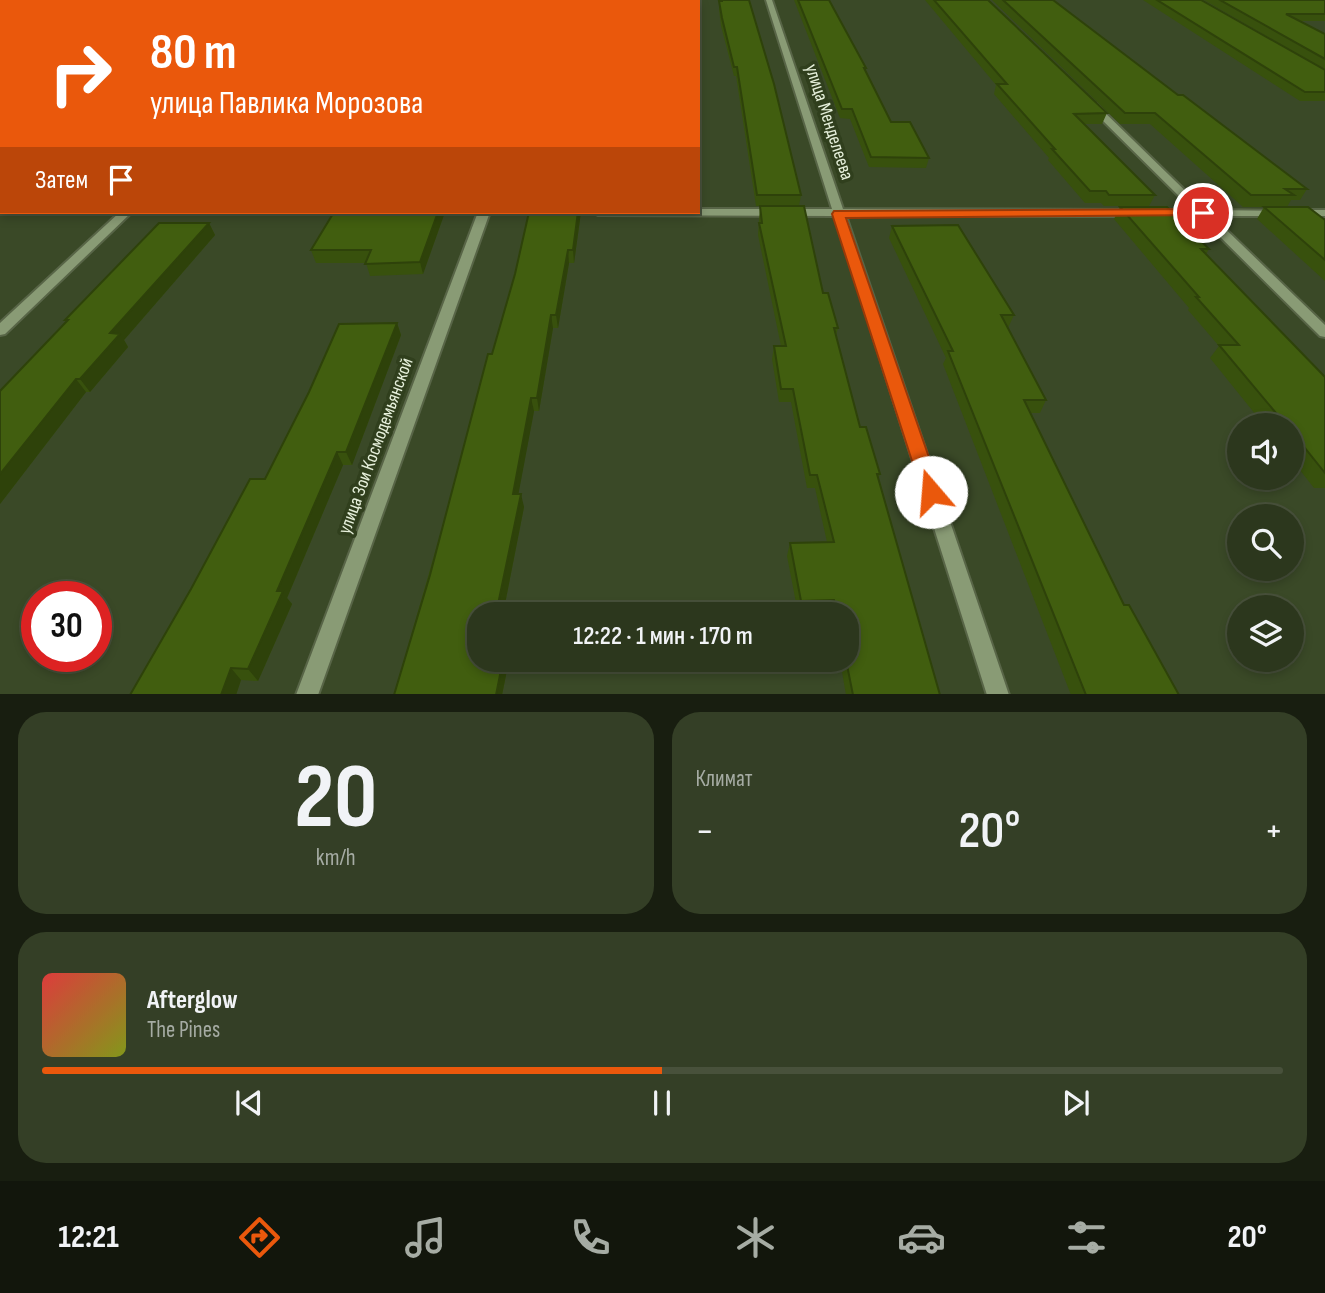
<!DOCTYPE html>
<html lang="ru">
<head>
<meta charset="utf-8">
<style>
	body { margin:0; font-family:"Sofia Sans Condensed",sans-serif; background:#343f26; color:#f1f3f6; height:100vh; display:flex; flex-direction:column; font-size:26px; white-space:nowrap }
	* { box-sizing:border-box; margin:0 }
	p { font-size:23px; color:#a6aca4 }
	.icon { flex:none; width:38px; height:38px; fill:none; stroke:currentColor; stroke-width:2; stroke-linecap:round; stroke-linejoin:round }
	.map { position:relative; height:694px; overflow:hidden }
	.details { display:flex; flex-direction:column; gap:18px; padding:18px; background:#181e10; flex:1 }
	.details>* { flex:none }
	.banner { position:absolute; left:0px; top:0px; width:700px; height:214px; box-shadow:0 4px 10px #0003,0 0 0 2px #48513b; background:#ea580c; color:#fff; overflow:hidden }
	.controls { position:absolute; left:1227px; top:413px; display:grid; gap:14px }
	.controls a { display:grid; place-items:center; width:77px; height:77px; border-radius:50%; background:#2c371d; box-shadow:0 4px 10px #0003,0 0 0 2px #48513b; font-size:35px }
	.speed { position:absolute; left:21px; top:581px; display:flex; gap:14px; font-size:35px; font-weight:700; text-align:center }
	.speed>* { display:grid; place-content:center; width:91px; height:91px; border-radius:50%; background:#2c371d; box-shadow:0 4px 10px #0003,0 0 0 2px #48513b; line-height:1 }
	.speed .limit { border:10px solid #d22; background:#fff; color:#111 }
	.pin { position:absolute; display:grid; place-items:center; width:60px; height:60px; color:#fff; margin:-30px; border:4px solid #fff; border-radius:50%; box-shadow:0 2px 7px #0007 }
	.me { position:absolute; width:77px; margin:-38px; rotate:342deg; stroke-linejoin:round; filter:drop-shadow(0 0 5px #0008) }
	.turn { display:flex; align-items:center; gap:24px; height:147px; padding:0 35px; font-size:32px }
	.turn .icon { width:91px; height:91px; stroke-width:2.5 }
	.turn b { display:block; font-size:49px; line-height:60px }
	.then { display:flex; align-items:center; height:66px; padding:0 35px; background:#0003; gap:14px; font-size:26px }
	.big { font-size:52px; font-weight:600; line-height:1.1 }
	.details .widget { flex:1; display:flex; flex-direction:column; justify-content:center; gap:10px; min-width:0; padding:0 24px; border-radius:28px; background:#343f26 }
	.details .dial { align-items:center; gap:0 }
	.dial b { font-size:91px; line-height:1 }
	.song { display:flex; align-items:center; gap:21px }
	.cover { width:84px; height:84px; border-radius:10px; background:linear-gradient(135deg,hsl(0 70% 55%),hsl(70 70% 35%)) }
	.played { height:7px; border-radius:4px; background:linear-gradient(90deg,#ea580c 50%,#48513b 50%) }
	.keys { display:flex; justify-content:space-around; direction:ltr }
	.heat { display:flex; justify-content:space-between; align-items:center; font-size:38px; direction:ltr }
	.details .tiles { flex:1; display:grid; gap:18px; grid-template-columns:1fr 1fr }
	.widget:last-child { grid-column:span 2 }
	.trip { position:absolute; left:467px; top:602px; width:392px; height:70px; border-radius:28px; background:#2c371d; box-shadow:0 4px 10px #0003,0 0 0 2px #48513b; font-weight:600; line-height:70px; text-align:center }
	.tabs { display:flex; height:112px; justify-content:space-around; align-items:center; background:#12160c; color:#a6aca4 }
	.tabs .icon { width:49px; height:49px }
	.tabs .active { color:#ea580c }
	.tabs b { font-size:32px; color:#f1f3f6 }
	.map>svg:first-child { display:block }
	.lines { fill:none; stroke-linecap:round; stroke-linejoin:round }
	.street-casing { stroke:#586547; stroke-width:4 }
	.street { fill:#899b75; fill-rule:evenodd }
	.wall { fill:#38510d }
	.shaded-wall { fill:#2e420a }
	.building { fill:#415e0f; stroke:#2e420a; stroke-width:2 }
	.route { fill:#ea580c; stroke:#983908; stroke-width:2 }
	.labels { text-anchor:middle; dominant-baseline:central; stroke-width:7; stroke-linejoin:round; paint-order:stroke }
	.street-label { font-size:19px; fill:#e6f0db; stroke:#303f1d }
</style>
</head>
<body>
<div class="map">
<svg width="1325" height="695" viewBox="0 0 1325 695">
	<rect width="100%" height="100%" fill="#3a4927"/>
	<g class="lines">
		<defs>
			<path id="street" d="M 557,0 L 563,0 L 556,2 Z
				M 766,0 L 772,0 L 843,209 L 1135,210 L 1141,213 L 1135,216 L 846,216 L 1009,695 L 987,695 L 835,216 L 598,215 L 592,212 L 698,212 L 698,209 L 832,209 Z
				M 1090,104 L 1096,104 L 1205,210 L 1283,211 L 1285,213 L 1279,216 L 1212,216 L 1325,325 L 1325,337 L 1320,336 L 1199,216 L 1152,215 L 1150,213 L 1156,210 L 1193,210 L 1090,108 Z
				M 0,203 L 2,203 L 2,209 L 0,209 Z
				M 1325,210 L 1325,216 L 1299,216 L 1293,213 L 1299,210 Z
				M 120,212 L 132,212 L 5,334 L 0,335 L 0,323 Z
				M 478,212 L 490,212 L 318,695 L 296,695 Z"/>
		</defs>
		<use href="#street" class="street-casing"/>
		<use href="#street" class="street"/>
	</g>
	<path class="wall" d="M 720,0 L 749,0 L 801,195 L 799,206 L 823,293 L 838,328 L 836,335 L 860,427 L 880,474 L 878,479 L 940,695 L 846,695 L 840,660 L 847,660 L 847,614 L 831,614 L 830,612 L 798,613 L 787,556 L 790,543 L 827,542 L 815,488 L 807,488 L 791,402 L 779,402 L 772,359 L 774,346 L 781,346 L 758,235 L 760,206 L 756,206 L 736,76 L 734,76 L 721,26 L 719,9 L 719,1 Z
		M 794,0 L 829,0 L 866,68 L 866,72 L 891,122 L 929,158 L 926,168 L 869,167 L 850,119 L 840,118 Z
		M 925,0 L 988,0 L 1107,113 L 1102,124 L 1085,124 L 1155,195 L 1149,206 L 1104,206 L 1101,203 L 1085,203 L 1048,160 L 1049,158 L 994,94 L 996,85 Z
		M 992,0 L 1053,0 L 1178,95 L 1307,189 L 1300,200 L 1291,200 L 1287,207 L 1325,220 L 1325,281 L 1257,219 L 1264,207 L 1243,207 L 1150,124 L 1120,124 Z
		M 1143,0 L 1201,0 L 1315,64 L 1204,0 L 1325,0 L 1325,21 L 1300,21 L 1325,34 L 1325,101 L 1300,101 Z
		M 1120,207 L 1209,249 L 1206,254 L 1325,377 L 1325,488 L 1314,488 L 1292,460 L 1292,425 L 1264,425 L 1210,358 L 1219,346 L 1188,310 L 1189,308 L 1114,219 Z
		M 334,212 L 445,212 L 423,274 L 370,276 L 366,263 L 316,263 L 311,250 Z
		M 581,212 L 574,263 L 569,263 L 558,328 L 553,328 L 539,411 L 534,411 L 518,494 L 524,507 L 503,614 L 480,614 L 480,660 L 509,660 L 502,695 L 394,695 L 515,274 Z
		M 209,223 L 215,235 L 124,340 L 128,347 L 90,392 L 86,392 L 0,504 L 66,322 L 65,320 Z
		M 892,226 L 1014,315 L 1008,328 L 1046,400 L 1040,413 L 1030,413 L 1124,605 L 1179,695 L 1071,695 L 943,364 L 946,358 L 889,238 Z
		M 397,323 L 401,335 L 352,465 L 343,465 L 287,598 L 292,604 L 258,681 L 241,680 L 236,695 L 130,695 L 265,479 Z"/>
	<path class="shaded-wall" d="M 167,0 L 181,0 L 178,2 L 164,2 Z
		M 438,212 L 445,212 L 423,274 L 420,262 Z
		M 578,212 L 581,212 L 574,263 L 573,250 Z
		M 209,223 L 215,235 L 124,340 L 128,347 L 90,392 L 80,379 L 110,333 Z
		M 568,250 L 569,263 L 558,328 L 556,315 Z
		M 551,315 L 553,328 L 539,411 L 537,398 Z
		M 397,323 L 401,335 L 352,465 L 346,452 Z
		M 76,379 L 86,392 L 0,504 L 0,474 Z
		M 531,398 L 534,411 L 516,507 L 513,494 Z
		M 337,452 L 343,465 L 287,598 L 292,604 L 258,681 L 248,669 L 277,591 Z
		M 521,494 L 524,507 L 503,614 L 496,614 Z
		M 503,660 L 509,660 L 502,695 L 496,695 Z
		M 231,668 L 241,680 L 236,695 L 221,695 Z"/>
	<path class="building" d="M 59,0 L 167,0 L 164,2 L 56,2 Z
		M 295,0 L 384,0 L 382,2 L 293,2 Z
		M 579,0 L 612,0 L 611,2 L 579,2 Z
		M 722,0 L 749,0 L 774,84 L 801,195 L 757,195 L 737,67 L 734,67 L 722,18 L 719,1 L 722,1 Z
		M 798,0 L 829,0 L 866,68 L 864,68 L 891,122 L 910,122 L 929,158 L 871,157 L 852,109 L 842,109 Z
		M 934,0 L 988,0 L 1107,113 L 1074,114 L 1155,195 L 1109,195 L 1106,191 L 1090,191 L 1052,149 L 1055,149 L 997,84 L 1007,84 Z
		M 1003,0 L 1053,0 L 1178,95 L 1183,95 L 1307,189 L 1285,189 L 1294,195 L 1251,195 L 1155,113 L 1125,113 Z
		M 1157,0 L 1201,0 L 1325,70 L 1325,92 L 1305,92 Z
		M 1220,0 L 1325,0 L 1325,14 L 1286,14 L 1325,34 L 1325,59 Z
		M 492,1 L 524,1 L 523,2 L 492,2 Z
		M 2,30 L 2,78 L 0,78 L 0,31 Z
		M 760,206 L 804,206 L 823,293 L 828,293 L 838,328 L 834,328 L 860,427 L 866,427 L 880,474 L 877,474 L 940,695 L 853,695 L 846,660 L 847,614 L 837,614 L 834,600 L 801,601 L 790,543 L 834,542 L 817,475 L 810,475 L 793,389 L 781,389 L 774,346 L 786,346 L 759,223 L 762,223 Z
		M 1120,207 L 1167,207 L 1209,249 L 1201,249 L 1325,377 L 1325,473 L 1292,432 L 1292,425 L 1286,425 L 1219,345 L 1239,345 L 1196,297 L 1199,297 Z
		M 1264,207 L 1308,207 L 1325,220 L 1325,260 Z
		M 334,212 L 438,212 L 420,262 L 365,264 L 371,250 L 311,250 Z
		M 529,212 L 578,212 L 573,250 L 568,250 L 556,315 L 551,315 L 537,398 L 531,398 L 513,494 L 521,494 L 496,614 L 480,614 L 480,660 L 503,660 L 496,695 L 394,695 L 430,575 L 488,354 L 492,354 L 515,274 Z
		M 159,223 L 209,223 L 110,333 L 120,334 L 80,379 L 76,379 L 0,474 L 0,391 L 68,320 L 65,320 Z
		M 958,225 L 1014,315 L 1001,315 L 1046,400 L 1024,400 L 1124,605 L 1129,605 L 1179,695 L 1086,695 L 948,351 L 953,351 L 892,226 Z
		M 397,323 L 346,452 L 337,452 L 277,591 L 283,591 L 248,669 L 231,668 L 221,695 L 130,695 L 191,589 L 250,479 L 265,479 L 309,392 L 339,324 Z"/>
	<path class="route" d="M 1203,209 L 1209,213 L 1207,215 L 846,218 L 941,492 L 938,498 L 931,500 L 924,498 L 832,214 L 834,211 Z"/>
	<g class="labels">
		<g class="street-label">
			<text transform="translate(829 122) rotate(72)">улица Менделеева</text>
			<text transform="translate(376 446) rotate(-70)">улица Зои Космодемьянской</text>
		</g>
	</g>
</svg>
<div class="controls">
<a><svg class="icon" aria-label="sound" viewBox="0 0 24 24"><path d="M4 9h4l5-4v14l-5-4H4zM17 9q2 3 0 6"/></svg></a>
<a><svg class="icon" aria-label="search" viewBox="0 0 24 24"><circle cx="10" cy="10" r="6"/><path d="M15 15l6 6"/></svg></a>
<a><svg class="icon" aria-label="layers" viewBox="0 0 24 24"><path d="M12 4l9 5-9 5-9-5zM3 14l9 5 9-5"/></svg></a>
</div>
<div class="speed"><div class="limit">30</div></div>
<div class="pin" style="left:1203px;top:213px;background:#d93025"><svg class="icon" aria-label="arrive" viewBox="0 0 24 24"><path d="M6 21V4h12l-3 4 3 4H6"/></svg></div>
<svg class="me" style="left:931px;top:492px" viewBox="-20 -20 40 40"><circle r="19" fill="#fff"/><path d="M0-13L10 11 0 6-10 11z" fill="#ea580c"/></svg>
<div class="trip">12:22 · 1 мин · 170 m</div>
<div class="banner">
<div class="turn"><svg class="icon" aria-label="right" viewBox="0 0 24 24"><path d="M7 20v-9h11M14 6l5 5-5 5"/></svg><div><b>80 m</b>улица Павлика Морозова</div></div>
<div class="then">Затем<svg class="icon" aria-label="arrive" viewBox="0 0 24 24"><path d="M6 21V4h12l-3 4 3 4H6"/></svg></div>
</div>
</div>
<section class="details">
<div class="tiles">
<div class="widget dial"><b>20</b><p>km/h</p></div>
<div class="widget"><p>Климат</p>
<div class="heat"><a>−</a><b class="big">20°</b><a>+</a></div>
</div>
<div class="widget">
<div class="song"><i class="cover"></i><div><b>Afterglow</b><p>The Pines</p></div></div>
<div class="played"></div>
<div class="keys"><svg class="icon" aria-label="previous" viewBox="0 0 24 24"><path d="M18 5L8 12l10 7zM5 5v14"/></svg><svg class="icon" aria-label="pause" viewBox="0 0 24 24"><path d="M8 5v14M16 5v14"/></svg><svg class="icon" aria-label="next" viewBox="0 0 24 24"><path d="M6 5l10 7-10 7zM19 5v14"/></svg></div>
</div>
</div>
</section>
<nav class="tabs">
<b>12:21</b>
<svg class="icon active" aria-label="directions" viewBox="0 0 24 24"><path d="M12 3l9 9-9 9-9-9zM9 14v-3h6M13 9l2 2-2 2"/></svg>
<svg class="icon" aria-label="music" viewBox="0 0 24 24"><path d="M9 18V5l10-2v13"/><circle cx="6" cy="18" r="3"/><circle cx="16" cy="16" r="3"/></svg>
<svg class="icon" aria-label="phone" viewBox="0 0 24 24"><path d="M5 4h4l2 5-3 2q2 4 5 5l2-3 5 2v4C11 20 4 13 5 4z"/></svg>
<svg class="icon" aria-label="climate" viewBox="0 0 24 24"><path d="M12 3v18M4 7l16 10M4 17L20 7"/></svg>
<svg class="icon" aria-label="car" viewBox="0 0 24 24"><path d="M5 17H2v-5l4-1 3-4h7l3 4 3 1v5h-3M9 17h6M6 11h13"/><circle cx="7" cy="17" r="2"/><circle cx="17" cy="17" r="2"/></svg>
<svg class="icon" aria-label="filters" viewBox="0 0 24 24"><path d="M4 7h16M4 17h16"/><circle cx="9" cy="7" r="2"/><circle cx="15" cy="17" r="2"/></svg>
<b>20°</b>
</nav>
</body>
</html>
